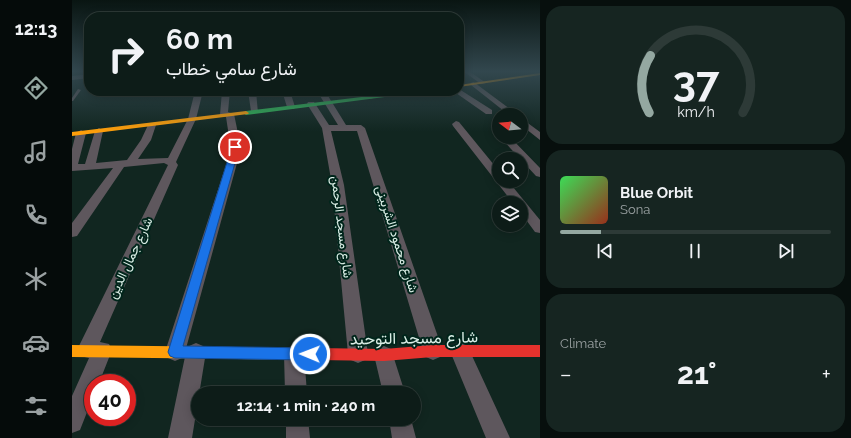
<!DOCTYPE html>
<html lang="en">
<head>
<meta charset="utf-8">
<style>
	body { margin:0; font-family:Raleway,Vazirmatn,sans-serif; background:#162521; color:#f1f3f6; height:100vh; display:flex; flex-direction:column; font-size:15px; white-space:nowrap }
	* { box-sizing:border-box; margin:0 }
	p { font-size:13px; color:#9aa1a2 }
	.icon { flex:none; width:22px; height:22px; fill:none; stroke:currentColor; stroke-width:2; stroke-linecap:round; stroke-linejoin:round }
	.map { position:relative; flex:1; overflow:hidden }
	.panel { display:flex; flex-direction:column; gap:6px; padding:6px; background:#070f0d; width:311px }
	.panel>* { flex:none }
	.hud { position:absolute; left:12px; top:12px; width:380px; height:84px; border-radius:16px; box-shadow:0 2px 10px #0003,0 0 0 1px #2d3a37; background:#0d1c18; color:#f1f3f6; overflow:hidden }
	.needle { width:26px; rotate:286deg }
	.controls { position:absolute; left:420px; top:108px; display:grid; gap:8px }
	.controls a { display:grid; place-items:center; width:36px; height:36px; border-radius:50%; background:#0d1c18; box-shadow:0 2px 10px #0003,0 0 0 1px #2d3a37; font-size:20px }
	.speed { position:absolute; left:12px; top:374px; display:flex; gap:8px; font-size:20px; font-weight:700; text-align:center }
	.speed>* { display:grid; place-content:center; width:52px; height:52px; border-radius:50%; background:#0d1c18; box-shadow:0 2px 10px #0003,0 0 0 1px #2d3a37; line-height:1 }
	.speed .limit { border:6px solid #d22; background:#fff; color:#111 }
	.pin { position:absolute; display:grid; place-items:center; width:34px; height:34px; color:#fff; margin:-17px; border:2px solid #fff; border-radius:50%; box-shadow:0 1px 4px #0007 }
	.me { position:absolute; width:44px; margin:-22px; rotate:271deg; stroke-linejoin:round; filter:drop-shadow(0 0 3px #0008) }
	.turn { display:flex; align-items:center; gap:14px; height:84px; padding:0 16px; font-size:18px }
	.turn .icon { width:52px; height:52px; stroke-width:2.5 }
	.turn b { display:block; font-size:28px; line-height:34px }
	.big { font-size:30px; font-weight:700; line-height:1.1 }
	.panel .widget { flex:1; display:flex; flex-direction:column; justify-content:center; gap:6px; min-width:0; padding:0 14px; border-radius:16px; background:#162521 }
	.panel .dial { align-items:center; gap:0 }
	.dial svg { height:104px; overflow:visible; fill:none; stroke:#2d3a37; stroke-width:7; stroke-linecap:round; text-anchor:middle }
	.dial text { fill:#f1f3f6; stroke:none }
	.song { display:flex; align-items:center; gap:12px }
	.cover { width:48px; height:48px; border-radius:6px; background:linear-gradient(135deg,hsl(130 70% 55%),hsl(10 70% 35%)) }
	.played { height:4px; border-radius:2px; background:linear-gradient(90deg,#94a8a1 15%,#2d3a37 15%) }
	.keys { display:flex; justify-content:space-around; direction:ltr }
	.heat { display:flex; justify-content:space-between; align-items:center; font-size:22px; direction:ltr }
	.trip { position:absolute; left:119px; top:386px; width:230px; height:40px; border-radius:20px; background:#0d1c18; box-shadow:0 2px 10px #0003,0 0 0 1px #2d3a37; font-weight:700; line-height:40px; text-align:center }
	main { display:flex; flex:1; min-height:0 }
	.dock { display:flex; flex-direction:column; width:72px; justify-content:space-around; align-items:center; background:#050b0a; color:#9aa1a2 }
	.dock .icon { width:28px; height:28px }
	.dock .current { color:#94a8a1 }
	.dock b { font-size:18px; color:#f1f3f6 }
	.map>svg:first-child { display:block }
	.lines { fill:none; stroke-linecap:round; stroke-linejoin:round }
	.lane { fill:#5e575d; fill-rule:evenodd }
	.street { fill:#5e575d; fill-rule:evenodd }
	.fast { fill:#30b455; fill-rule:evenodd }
	.slow { fill:#ff9f0a; fill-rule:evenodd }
	.jam { fill:#e5322d; fill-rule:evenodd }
	.route { fill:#1a73e8; stroke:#114b97 }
	.labels { text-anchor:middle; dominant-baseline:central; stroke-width:4; stroke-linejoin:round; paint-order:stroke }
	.street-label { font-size:13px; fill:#daeee6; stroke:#00251b }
	.near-street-label { font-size:16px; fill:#daeee6; stroke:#00251b }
</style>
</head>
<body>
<main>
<nav class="dock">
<b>12:13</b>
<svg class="icon current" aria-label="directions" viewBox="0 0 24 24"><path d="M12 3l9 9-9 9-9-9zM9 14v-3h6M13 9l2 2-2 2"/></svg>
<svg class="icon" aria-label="music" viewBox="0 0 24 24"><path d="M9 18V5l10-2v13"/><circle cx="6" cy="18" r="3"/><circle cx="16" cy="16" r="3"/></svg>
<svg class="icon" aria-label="phone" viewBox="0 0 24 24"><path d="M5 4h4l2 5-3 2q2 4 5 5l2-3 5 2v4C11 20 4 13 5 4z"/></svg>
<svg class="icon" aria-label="climate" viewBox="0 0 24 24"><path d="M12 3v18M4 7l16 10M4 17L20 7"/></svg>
<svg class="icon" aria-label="car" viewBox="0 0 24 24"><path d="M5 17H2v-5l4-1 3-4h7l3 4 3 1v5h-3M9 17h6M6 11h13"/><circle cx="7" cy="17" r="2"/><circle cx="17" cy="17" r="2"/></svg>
<svg class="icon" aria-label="filters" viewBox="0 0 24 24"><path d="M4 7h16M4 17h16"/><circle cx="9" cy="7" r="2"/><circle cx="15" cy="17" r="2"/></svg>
</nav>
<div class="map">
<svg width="468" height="438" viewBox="0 0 468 438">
	<rect width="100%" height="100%" fill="#112620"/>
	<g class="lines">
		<path class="lane" d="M 6,89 L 9,90 L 1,101 L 0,101 L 0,98 Z"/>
		<path class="street" d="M 391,71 L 397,71 L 414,83 L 409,84 Z
			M 17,74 L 17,78 L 0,80 L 0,76 Z
			M 401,82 L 403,83 L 446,115 L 437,115 L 399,85 L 399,83 Z
			M 387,89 L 420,110 L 420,114 L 414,114 L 384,93 L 383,91 L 387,91 Z
			M 123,91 L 131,91 L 124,119 L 104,162 L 106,165 L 28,342 L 37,344 L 40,350 L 27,383 L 21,383 L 21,397 L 8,430 L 0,433 L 0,396 L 17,358 L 8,356 L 5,350 L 96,165 L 92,163 L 52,167 L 5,236 L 0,237 L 0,223 L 41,168 L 0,171 L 0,149 L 4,133 L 9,130 L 14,133 L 6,164 L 13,164 L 23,131 L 27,128 L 31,131 L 24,163 L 55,160 L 69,140 L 77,123 L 83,123 L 84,125 L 79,140 L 66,159 L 96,158 L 116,119 Z
			M 150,91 L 158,91 L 156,112 L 162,114 L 168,143 L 167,156 L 113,352 L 110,358 L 103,361 L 96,358 L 93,352 L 157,156 L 158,143 L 154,117 L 148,115 Z
			M 176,91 L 184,91 L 186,113 L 179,111 Z
			M 210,91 L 218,91 L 223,107 L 222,109 L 215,107 Z
			M 245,91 L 253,91 L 274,125 L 289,125 L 293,128 L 371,351 L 368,357 L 361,360 L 354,357 L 351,351 L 285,131 L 259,131 L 272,185 L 296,354 L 293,360 L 286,363 L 279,360 L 276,354 L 260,185 L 250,128 L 235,104 L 236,102 L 242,102 L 257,125 L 266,125 Z
			M 292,91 L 300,91 L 305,97 L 298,99 Z
			M 449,118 L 468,132 L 468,140 L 449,125 Z
			M 384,121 L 387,122 L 427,171 L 427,181 L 436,181 L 468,220 L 468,233 L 463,232 L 449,213 L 449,203 L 441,203 L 381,126 L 380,124 Z
			M 428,137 L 438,137 L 468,168 L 468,177 L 464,176 Z
			M 388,342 L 395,345 L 438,438 L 414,438 L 378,351 L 381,345 Z
			M 124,343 L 131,346 L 134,352 L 120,438 L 96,438 L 114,352 L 117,346 Z
			M 222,345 L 229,348 L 232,354 L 235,393 L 213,393 L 212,354 L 215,348 Z
			M 312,346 L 319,349 L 333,393 L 311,393 L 302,355 L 305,349 Z
			M 214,419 L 236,419 L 238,438 L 214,438 Z
			M 317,419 L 339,419 L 344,438 L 320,438 Z"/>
		<path class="fast" d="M 339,91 L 353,91 L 351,92 L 174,115 L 171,113 L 174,111 Z"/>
		<path class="slow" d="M 468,73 L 468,75 L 387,87 L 387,85 Z
			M 174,111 L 177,113 L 176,114 L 0,136 L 0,132 Z
			M 0,345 L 244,348 L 249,350 L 251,354 L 249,358 L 244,360 L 0,357 Z"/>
		<path class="jam" d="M 361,345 L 468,345 L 468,357 L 361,357 L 312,361 L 244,360 L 239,358 L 237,354 L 239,350 L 244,348 L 312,349 Z"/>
	</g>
	<linearGradient id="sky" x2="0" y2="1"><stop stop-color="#091512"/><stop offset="0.54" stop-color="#32474e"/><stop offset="1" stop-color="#32474e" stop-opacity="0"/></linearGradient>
	<rect width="468" height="132" fill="url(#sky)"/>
	<path class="route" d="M 160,146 L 166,147 L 165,156 L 111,346 L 238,348 L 243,349 L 245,354 L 243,358 L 238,360 L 103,358 L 98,356 L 96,352 Z"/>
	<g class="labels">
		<g class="street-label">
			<text transform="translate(270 227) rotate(83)">شارع مسجد الرحمن</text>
			<text transform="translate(325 239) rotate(72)">شارع محمود الشربينى</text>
			<text transform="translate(58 258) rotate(-65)">شارع جمال الدين</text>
		</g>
		<g class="near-street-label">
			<text transform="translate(342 338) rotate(-1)">شارع مسجد التوحيد</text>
		</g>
	</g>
</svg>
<div class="controls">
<a><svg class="needle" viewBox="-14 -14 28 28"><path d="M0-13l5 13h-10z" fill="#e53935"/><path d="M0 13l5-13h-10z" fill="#9aa1a2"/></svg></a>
<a><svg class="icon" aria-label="search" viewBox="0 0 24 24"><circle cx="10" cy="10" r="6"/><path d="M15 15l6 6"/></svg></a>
<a><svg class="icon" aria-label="layers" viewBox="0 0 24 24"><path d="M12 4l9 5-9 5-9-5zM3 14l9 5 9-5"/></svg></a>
</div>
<div class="speed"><div class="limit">40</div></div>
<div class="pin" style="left:163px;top:147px;background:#d93025"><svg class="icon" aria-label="arrive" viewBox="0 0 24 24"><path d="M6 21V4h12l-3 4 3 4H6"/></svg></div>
<svg class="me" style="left:238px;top:354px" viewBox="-20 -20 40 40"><circle r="17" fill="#1a73e8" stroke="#fff" stroke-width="3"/><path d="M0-11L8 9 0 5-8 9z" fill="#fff"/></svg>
<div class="trip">12:14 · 1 min · 240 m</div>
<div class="hud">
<div class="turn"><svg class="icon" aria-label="right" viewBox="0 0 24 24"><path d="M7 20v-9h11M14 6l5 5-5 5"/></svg><div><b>60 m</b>شارع سامي خطاب</div></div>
</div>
</div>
<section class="panel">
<div class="widget dial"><svg viewBox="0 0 100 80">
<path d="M14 69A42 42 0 1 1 86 69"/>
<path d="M14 69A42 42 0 0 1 15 25" stroke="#94a8a1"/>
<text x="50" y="56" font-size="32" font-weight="700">37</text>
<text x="50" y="72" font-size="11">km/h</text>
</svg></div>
<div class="widget">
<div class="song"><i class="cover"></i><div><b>Blue Orbit</b><p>Sona</p></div></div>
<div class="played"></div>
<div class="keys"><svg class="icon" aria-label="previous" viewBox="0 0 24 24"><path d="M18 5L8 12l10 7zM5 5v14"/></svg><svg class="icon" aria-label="pause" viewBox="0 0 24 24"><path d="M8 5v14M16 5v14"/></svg><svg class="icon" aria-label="next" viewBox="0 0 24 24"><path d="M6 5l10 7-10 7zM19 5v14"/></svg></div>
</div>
<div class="widget"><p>Climate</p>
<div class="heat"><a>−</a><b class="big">21°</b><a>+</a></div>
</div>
</section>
</main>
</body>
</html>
